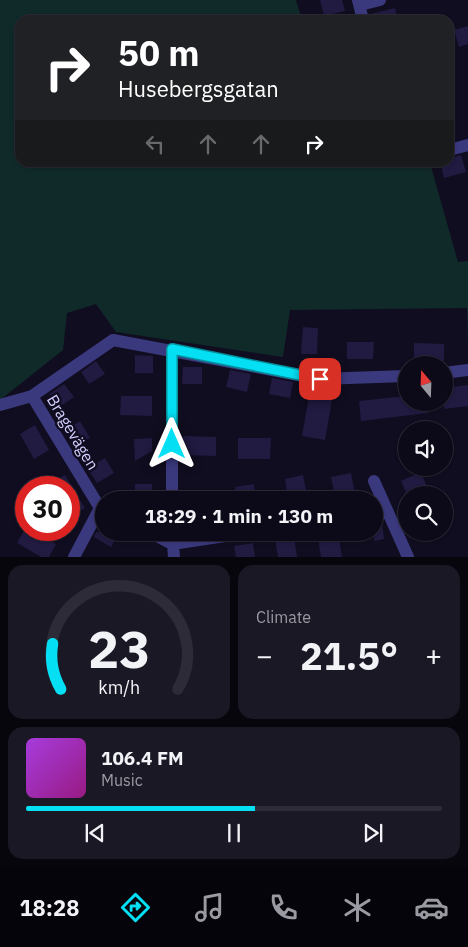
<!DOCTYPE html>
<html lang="en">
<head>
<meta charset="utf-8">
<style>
	body { margin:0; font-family:"IBM Plex Sans",sans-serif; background:#1a1825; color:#f1f3f6; height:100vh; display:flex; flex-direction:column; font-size:19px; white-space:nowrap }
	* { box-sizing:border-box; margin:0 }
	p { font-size:16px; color:#9a9aa2 }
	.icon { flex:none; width:28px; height:28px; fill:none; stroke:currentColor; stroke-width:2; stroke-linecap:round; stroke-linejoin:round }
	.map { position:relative; height:557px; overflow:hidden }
	.drawer { display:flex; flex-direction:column; gap:8px; padding:8px; background:#07060d; flex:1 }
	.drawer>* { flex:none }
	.guide { position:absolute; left:15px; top:15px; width:439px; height:152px; border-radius:15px; box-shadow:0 1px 4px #0004,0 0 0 1px #2c2b37; background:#202124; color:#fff; overflow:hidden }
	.needle { width:32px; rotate:341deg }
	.fabs { position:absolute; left:398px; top:356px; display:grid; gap:10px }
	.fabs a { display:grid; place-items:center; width:55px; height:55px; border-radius:50%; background:#0c0a18; box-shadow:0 1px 4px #0004,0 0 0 1px #2c2b37; font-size:25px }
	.speed { position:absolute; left:15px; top:476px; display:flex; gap:10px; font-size:25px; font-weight:700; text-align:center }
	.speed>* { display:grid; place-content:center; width:65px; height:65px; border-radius:50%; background:#0c0a18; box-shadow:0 1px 4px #0004,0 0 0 1px #2c2b37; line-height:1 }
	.speed .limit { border:8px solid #d22; background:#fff; color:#111 }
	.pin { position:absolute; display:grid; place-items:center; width:42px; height:42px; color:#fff; margin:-21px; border-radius:10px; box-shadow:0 2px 8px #0006 }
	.me { position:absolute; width:55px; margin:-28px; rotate:0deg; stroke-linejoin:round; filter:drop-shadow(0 0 4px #0008) }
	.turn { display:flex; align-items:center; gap:18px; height:105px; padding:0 20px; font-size:22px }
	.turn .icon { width:65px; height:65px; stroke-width:2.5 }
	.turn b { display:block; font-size:35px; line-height:42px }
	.lanes { display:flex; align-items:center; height:48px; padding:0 20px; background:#0003; justify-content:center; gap:25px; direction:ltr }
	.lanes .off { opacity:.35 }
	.big { font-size:38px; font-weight:700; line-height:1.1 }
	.drawer .card { flex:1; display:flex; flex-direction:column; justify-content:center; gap:8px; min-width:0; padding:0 18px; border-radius:15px; background:#1a1825 }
	.drawer .dial { align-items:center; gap:0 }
	.dial svg { height:130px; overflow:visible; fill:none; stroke:#2c2b37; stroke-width:7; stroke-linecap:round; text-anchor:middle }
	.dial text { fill:#f1f3f6; stroke:none }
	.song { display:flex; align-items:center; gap:15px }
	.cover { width:60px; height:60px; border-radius:8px; background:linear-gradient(135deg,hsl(280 70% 55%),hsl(310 70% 35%)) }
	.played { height:5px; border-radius:2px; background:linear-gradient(90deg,#05dff3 55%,#2c2b37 55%) }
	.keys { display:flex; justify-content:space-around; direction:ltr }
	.heat { display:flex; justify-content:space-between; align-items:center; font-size:28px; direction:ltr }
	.drawer .tiles { flex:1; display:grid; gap:8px; grid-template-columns:1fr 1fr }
	.card:last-child { grid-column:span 2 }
	.trip { position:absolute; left:95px; top:491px; width:288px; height:50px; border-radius:25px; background:#0c0a18; box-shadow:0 1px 4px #0004,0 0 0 1px #2c2b37; font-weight:700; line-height:50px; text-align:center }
	.menu { display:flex; height:80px; justify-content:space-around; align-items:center; background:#05040a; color:#9a9aa2 }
	.menu .icon { width:35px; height:35px }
	.menu .active { color:#05dff3 }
	.menu b { font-size:22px; color:#f1f3f6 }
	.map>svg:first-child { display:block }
	.green { fill:#102a29 }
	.building { fill:#211a41 }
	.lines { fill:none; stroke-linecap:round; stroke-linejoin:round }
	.minor { stroke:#3b397e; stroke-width:12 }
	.route-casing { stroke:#03919e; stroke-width:12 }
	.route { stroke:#05dff3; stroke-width:9 }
	.labels { text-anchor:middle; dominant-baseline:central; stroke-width:5; stroke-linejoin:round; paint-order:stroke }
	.street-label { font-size:16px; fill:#d2cefe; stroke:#100d20 }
</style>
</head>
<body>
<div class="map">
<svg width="468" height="557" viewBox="0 0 468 557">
	<rect width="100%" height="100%" fill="#100d20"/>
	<path class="green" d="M 0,0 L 296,0 L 302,20 L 20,20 L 20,162 L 430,163 L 458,262 L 468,261 L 468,345 L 467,308 L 290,310 L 283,357 L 116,332 L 96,304 L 67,313 L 63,350 L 0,400 Z"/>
	<path class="building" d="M 320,0 L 342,0 L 345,11 L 324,16 Z
		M 395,8 L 398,20 L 371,20 L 370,14 Z
		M 468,26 L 468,44 L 459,47 L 454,30 Z
		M 461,155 L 466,172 L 444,178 L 440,162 L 449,162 L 449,158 Z
		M 303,327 L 318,328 L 317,354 L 301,354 Z
		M 347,342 L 374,342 L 373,359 L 347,359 Z
		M 414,343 L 444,344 L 444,361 L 414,360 Z
		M 135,355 L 153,356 L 153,373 L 135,373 Z
		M 96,361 L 105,374 L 89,384 L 81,372 Z
		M 183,367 L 202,367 L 202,384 L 182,384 Z
		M 230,370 L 251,374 L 247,392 L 226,387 Z
		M 272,378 L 293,382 L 290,398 L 269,394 Z
		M 64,384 L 74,397 L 58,408 L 49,394 Z
		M 468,385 L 468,406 L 444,409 L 444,388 Z
		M 121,396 L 152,396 L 152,416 L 120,415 Z
		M 309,396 L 332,400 L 325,440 L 302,436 Z
		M 406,396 L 406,402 L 427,402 L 428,413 L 361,421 L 359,401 Z
		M 80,421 L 90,438 L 75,446 L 65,430 Z
		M 35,425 L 49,450 L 34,459 L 20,434 Z
		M 183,436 L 216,437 L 216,456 L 182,455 Z
		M 152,438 L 152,451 L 135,461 L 134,439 Z
		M 238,438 L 271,438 L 270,459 L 238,459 Z
		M 105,458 L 114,473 L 97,483 L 87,468 Z
		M 421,472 L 430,495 L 407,495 L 401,481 Z
		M 351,473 L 356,499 L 336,500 L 331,477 Z
		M 65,475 L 85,508 L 69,518 L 69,488 L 45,488 Z
		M 303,475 L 308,500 L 288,500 L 285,479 Z
		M 135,484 L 152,484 L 152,500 L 135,500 Z
		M 254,484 L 256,500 L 237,500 L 235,487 Z
		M 382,522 L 384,539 L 374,541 L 374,523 Z
		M 26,527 L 26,530 L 31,530 L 56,544 L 49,557 L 41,557 L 17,543 Z
		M 96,532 L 119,532 L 111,547 L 94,537 Z
		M 317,532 L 338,532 L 342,557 L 321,557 Z
		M 294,537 L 297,557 L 278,557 L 275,540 Z
		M 253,543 L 255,557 L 236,557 L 234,546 Z"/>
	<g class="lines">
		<path class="minor" d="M 358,0 L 363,20
			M 360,5 L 380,0
			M 449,150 L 468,145
			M 172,349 L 172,500
			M 444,373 L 468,370
			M 32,396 L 100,508 L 104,510
			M 0,405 L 32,396 L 113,340 L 320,379 L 406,376
			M 374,481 L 408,557
			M 374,515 L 388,512
			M 149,532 L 172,544 L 252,532
			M 172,532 L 174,557
			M 74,557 L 100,508"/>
	</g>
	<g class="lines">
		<defs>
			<path id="route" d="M 172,444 L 172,349 L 320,379"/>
		</defs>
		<use href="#route" class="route-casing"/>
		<use href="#route" class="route"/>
	</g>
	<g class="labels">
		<g class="street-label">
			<text transform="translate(73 432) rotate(59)">Bragevägen</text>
		</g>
	</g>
</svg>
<div class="fabs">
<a><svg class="needle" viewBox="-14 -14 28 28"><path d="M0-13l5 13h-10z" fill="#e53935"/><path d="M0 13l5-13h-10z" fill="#9a9aa2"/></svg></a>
<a><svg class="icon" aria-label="sound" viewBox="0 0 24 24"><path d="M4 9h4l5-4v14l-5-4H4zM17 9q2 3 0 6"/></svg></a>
<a><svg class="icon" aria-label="search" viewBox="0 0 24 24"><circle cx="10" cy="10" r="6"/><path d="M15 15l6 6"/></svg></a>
</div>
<div class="speed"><div class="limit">30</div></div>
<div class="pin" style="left:320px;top:379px;background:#d93025"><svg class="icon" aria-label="arrive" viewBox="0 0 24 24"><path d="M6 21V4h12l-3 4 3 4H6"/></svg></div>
<svg class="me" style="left:172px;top:444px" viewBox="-20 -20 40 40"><path d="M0-17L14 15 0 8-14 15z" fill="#05dff3" stroke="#fff" stroke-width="4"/></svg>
<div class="trip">18:29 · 1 min · 130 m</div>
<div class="guide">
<div class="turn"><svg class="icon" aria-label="right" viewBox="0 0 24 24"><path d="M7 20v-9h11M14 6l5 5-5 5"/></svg><div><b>50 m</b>Husebergsgatan</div></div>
<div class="lanes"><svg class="icon off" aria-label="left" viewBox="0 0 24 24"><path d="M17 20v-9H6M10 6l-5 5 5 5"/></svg><svg class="icon off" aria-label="ahead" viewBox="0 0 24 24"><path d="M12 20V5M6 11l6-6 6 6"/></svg><svg class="icon off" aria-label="ahead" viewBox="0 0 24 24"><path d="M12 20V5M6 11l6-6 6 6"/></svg><svg class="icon" aria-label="right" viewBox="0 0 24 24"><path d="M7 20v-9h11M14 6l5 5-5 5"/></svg></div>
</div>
</div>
<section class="drawer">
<div class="tiles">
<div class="card dial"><svg viewBox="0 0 100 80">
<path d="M14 69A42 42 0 1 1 86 69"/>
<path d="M14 69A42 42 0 0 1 9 41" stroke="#05dff3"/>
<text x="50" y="56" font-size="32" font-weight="700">23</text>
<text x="50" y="72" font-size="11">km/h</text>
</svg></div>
<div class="card"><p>Climate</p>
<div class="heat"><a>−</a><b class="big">21.5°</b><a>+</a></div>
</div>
<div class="card">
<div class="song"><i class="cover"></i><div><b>106.4 FM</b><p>Music</p></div></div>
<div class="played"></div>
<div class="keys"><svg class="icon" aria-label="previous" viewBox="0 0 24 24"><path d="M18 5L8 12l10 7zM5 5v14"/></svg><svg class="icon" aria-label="pause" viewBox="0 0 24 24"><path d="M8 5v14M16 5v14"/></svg><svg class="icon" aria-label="next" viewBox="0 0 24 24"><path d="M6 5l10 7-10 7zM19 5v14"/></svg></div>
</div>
</div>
</section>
<nav class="menu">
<b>18:28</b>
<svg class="icon active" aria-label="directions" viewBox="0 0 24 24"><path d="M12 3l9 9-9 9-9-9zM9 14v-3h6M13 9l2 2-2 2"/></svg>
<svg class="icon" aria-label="music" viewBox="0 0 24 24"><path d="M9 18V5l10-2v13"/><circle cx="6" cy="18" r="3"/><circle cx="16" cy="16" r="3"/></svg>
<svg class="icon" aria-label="phone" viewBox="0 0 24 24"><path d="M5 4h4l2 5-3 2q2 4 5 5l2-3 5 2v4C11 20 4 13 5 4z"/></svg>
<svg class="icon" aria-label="climate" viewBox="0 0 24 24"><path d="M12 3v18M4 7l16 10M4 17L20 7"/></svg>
<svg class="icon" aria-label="car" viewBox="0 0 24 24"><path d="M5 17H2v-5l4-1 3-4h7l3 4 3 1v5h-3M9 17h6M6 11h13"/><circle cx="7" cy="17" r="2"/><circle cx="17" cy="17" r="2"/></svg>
</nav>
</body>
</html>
